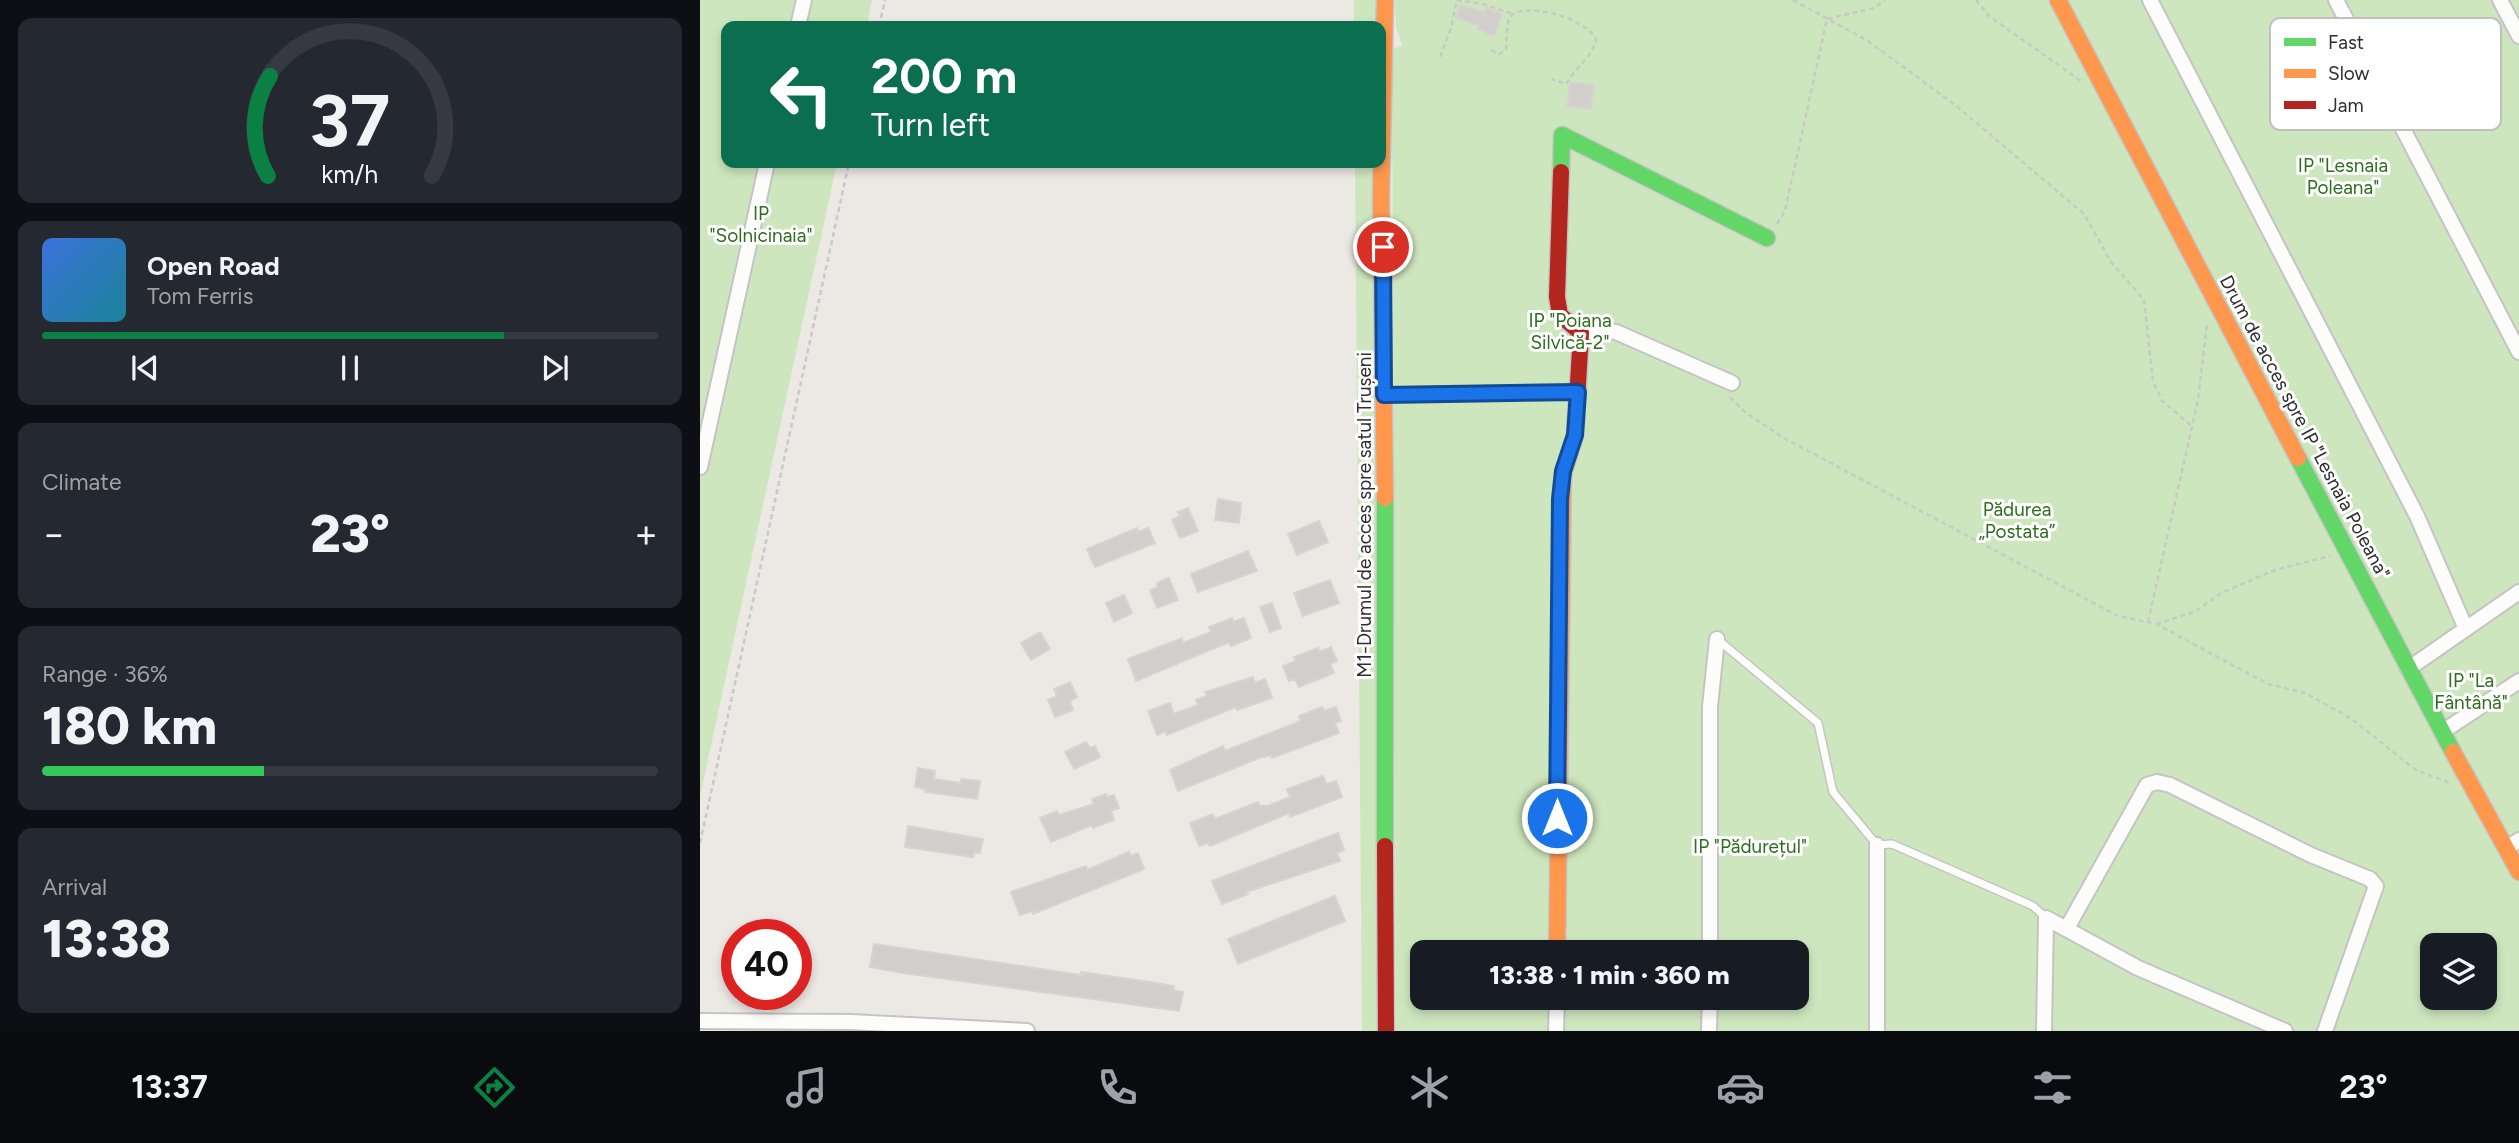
<!DOCTYPE html>
<html lang="en">
<head>
<meta charset="utf-8">
<style>
	body { margin:0; font-family:Figtree,sans-serif; background:#242831; color:#f1f3f6; height:100vh; display:flex; flex-direction:column; font-size:26px; white-space:nowrap }
	* { box-sizing:border-box; margin:0 }
	p { font-size:23px; color:#9ea1a6 }
	.icon { flex:none; width:38px; height:38px; fill:none; stroke:currentColor; stroke-width:2; stroke-linecap:round; stroke-linejoin:round }
	.map { position:relative; flex:1; overflow:hidden }
	.sheet { display:flex; flex-direction:column; gap:18px; padding:18px; background:#0d0f14; width:700px }
	.sheet>* { flex:none }
	.banner { position:absolute; left:21px; top:21px; width:665px; height:147px; border-radius:14px; box-shadow:0 4px 10px #0003; background:#0b6e4f; color:#fff; overflow:hidden }
	.buttons { position:absolute; left:1720px; top:933px; display:grid; gap:14px }
	.buttons a { display:grid; place-items:center; width:77px; height:77px; border-radius:14px; background:#171b24; box-shadow:0 4px 10px #0003; font-size:35px }
	.speed { position:absolute; left:21px; top:919px; display:flex; gap:14px; font-size:35px; font-weight:700; text-align:center }
	.speed>* { display:grid; place-content:center; width:91px; height:91px; border-radius:50%; background:#171b24; box-shadow:0 4px 10px #0003; line-height:1 }
	.speed .limit { border:10px solid #d22; background:#fff; color:#111 }
	.pin { position:absolute; display:grid; place-items:center; width:60px; height:60px; color:#fff; margin:-30px; border:4px solid #fff; border-radius:50%; box-shadow:0 2px 7px #0007 }
	.me { position:absolute; width:77px; margin:-38px; rotate:0deg; stroke-linejoin:round; filter:drop-shadow(0 0 5px #0008) }
	.turn { display:flex; align-items:center; gap:24px; height:147px; padding:0 35px; font-size:32px }
	.turn .icon { width:91px; height:91px; stroke-width:2.5 }
	.turn b { display:block; font-size:49px; line-height:60px }
	.big { font-size:52px; font-weight:800; line-height:1.1 }
	.sheet .tile { flex:1; display:flex; flex-direction:column; justify-content:center; gap:10px; min-width:0; padding:0 24px; border-radius:14px; background:#242831 }
	.sheet .dial { align-items:center; gap:0 }
	.dial svg { height:182px; overflow:visible; fill:none; stroke:#363941; stroke-width:7; stroke-linecap:round; text-anchor:middle }
	.dial text { fill:#f1f3f6; stroke:none }
	.song { display:flex; align-items:center; gap:21px }
	.cover { width:84px; height:84px; border-radius:10px; background:linear-gradient(135deg,hsl(220 70% 55%),hsl(190 70% 35%)) }
	.played { height:7px; border-radius:4px; background:linear-gradient(90deg,#0b8043 75%,#363941 75%) }
	.keys { display:flex; justify-content:space-around; direction:ltr }
	.heat { display:flex; justify-content:space-between; align-items:center; font-size:38px; direction:ltr }
	.charge { height:10px; border-radius:5px; background:linear-gradient(90deg,#34c759 36%,#363941 0) }
	.trip { position:absolute; left:710px; top:940px; width:399px; height:70px; border-radius:14px; background:#171b24; box-shadow:0 4px 10px #0003; font-weight:800; line-height:70px; text-align:center }
	.tab-bar { display:flex; height:112px; justify-content:space-around; align-items:center; background:#090b0e; color:#9ea1a6 }
	.tab-bar .icon { width:49px; height:49px }
	.tab-bar .current { color:#0b8043 }
	.tab-bar b { font-size:32px; color:#f1f3f6 }
	main { display:flex; flex:1; min-height:0 }
	.map>svg:first-child { display:block }
	.green { fill:#cee6be; fill-rule:evenodd }
	.building { fill:#d1cecb; stroke:#d7d4d0; stroke-width:2 }
	.lines { fill:none; stroke-linecap:round; stroke-linejoin:round }
	.lane-casing { stroke:#c5c4c5; stroke-width:10 }
	.street-casing { stroke:#c5c4c5; stroke-width:18 }
	.fast-casing { stroke:#c5c4c5; stroke-width:19 }
	.slow-casing { stroke:#c5c4c5; stroke-width:19 }
	.jam-casing { stroke:#c5c4c5; stroke-width:19 }
	.path { stroke:#c9c9c8; stroke-width:2.5; stroke-dasharray:5 3.5; stroke-linecap:butt }
	.lane { stroke:#fcfcfb; stroke-width:7 }
	.street { stroke:#fcfcfb; stroke-width:14 }
	.fast { stroke:#63d668; stroke-width:16 }
	.slow { stroke:#ff974d; stroke-width:16 }
	.jam { stroke:#b3261e; stroke-width:16 }
	.route-casing { stroke:#114b97; stroke-width:18 }
	.route { stroke:#1a73e8; stroke-width:12 }
	.labels { text-anchor:middle; dominant-baseline:central; stroke-width:6; stroke-linejoin:round; paint-order:stroke }
	.park-label { font-size:19px; fill:#2c6e1b; stroke:#fff }
	.street-label { font-size:19px; fill:#2e2e2e; stroke:#fff }
	.key { fill:#fff; stroke:#c0c0c0; stroke-width:2 }
	.key-label { font-size:19px; fill:#2e2e2e }
</style>
</head>
<body>
<main>
<section class="sheet">
<div class="tile dial"><svg viewBox="0 0 100 80">
<path d="M14 69A42 42 0 1 1 86 69"/>
<path d="M14 69A42 42 0 0 1 15 25" stroke="#0b8043"/>
<text x="50" y="56" font-size="32" font-weight="700">37</text>
<text x="50" y="72" font-size="11">km/h</text>
</svg></div>
<div class="tile">
<div class="song"><i class="cover"></i><div><b>Open Road</b><p>Tom Ferris</p></div></div>
<div class="played"></div>
<div class="keys"><svg class="icon" aria-label="previous" viewBox="0 0 24 24"><path d="M18 5L8 12l10 7zM5 5v14"/></svg><svg class="icon" aria-label="pause" viewBox="0 0 24 24"><path d="M8 5v14M16 5v14"/></svg><svg class="icon" aria-label="next" viewBox="0 0 24 24"><path d="M6 5l10 7-10 7zM19 5v14"/></svg></div>
</div>
<div class="tile"><p>Climate</p>
<div class="heat"><a>−</a><b class="big">23°</b><a>+</a></div>
</div>
<div class="tile"><p>Range · 36%</p><b class="big">180 km</b><div class="charge"></div></div>
<div class="tile"><p>Arrival</p><b class="big">13:38</b></div>
</section>
<div class="map">
<svg width="1819" height="1031" viewBox="0 0 1819 1031">
	<rect width="100%" height="100%" fill="#ece8e4"/>
	<path class="green" d="M 0,0 L 172,0 L 167,26 L 26,26 L 26,163 L 137,163 L 0,796 Z
		M 654,0 L 676,0 L 676,26 L 654,26 Z
		M 695,0 L 1819,0 L 1819,1031 L 696,1031 L 692,50 L 702,45 L 696,27 ZM 1732,945 L 1785,945 L 1785,998 L 1732,998 ZM 723,952 L 1097,952 L 1097,998 L 723,998 Z
		M 655,163 L 676,163 L 677,1031 L 662,1031 Z"/>
	<path class="building" d="M 760,5 L 784,12 L 786,8 L 802,14 L 794,36 L 777,29 L 779,25 L 756,18 Z
		M 870,82 L 894,85 L 891,109 L 867,106 Z
		M 518,499 L 541,503 L 539,523 L 515,520 Z
		M 488,508 L 498,531 L 480,538 L 472,520 L 480,516 L 478,512 Z
		M 619,521 L 628,542 L 597,555 L 588,534 Z
		M 437,528 L 438,532 L 448,528 L 455,543 L 395,567 L 387,549 Z
		M 548,551 L 557,571 L 498,592 L 491,574 Z
		M 469,578 L 478,600 L 457,608 L 450,590 L 458,587 L 457,583 Z
		M 630,580 L 639,603 L 603,616 L 594,593 Z
		M 424,595 L 432,613 L 414,622 L 406,603 Z
		M 572,603 L 581,628 L 570,632 L 560,607 Z
		M 532,618 L 533,622 L 544,618 L 551,638 L 531,646 L 529,642 L 436,681 L 428,659 L 482,638 L 483,643 L 511,632 L 509,627 Z
		M 340,632 L 350,649 L 331,660 L 321,643 Z
		M 631,647 L 637,661 L 630,664 L 634,673 L 599,687 L 595,679 L 589,681 L 583,666 L 596,661 L 594,657 L 618,648 L 619,652 Z
		M 553,677 L 555,683 L 565,679 L 572,698 L 537,710 L 536,707 L 467,735 L 466,731 L 457,735 L 448,711 L 470,703 L 474,714 L 498,705 L 496,700 L 507,696 L 505,692 Z
		M 370,682 L 377,697 L 370,701 L 373,710 L 355,717 L 348,700 L 357,696 L 354,689 Z
		M 622,707 L 624,711 L 636,707 L 641,721 L 635,723 L 639,733 L 572,758 L 571,755 L 559,758 L 478,791 L 470,770 L 523,746 L 525,751 L 601,721 L 599,716 Z
		M 386,742 L 390,748 L 395,746 L 400,757 L 374,769 L 365,752 Z
		M 218,768 L 235,771 L 234,779 L 261,783 L 261,779 L 280,781 L 277,799 L 225,792 L 226,789 L 215,787 Z
		M 623,776 L 626,784 L 636,781 L 642,797 L 590,817 L 589,813 L 510,846 L 508,843 L 499,846 L 490,823 L 513,814 L 515,819 L 558,802 L 560,806 L 568,806 L 590,797 L 587,789 Z
		M 406,794 L 407,797 L 414,795 L 419,808 L 411,811 L 414,820 L 393,828 L 392,825 L 351,842 L 340,818 L 357,811 L 359,815 L 394,804 L 392,799 Z
		M 208,826 L 283,839 L 280,853 L 274,852 L 273,857 L 205,847 Z
		M 638,833 L 644,850 L 637,853 L 640,861 L 546,892 L 548,894 L 522,904 L 512,881 Z
		M 429,852 L 430,856 L 438,853 L 444,869 L 333,914 L 332,911 L 320,915 L 311,892 L 386,866 L 387,870 Z
		M 635,896 L 645,921 L 538,964 L 528,939 Z
		M 174,944 L 381,975 L 381,972 L 450,982 L 474,986 L 473,990 L 483,992 L 479,1011 L 203,973 L 170,967 Z"/>
	<g class="lines">
		<defs>
			<path id="lane" d="M 685,395 L 876,392
				M 1017,639 L 1118,723 L 1133,792 L 1177,845 L 1192,844 L 1333,906 L 1346,918"/>
			<path id="street" d="M 1450,0 L 1717,516 L 1766,629
				M 1636,0 L 1819,352
				M 1800,0 L 1819,36
				M 98,26 L 104,0
				M 881,333 L 899,330 L 916,332 L 1032,383
				M 0,467 L 67,163
				M 1708,669 L 1819,592
				M 1742,732 L 1819,681
				M 1807,848 L 1819,840
				M 1367,928 L 1447,785 L 1457,782 L 1470,785 L 1611,855 L 1670,879 L 1676,886 L 1625,1031
				M 1010,952 L 1010,707 L 1017,639
				M 0,1021 L 151,1022 L 327,1031
				M 856,1031 L 857,998
				M 1009,1031 L 1010,998
				M 1177,1031 L 1177,845
				M 1344,1031 L 1346,918 L 1438,968 L 1585,1031"/>
			<path id="fast" d="M 861,172 L 862,135 L 1067,238
				M 1598,458 L 1753,752
				M 685,498 L 685,846"/>
			<path id="slow" d="M 1358,0 L 1598,458
				M 685,498 L 681,197 L 685,0
				M 1753,752 L 1819,872
				M 857,952 L 863,474"/>
			<path id="jam" d="M 861,172 L 857,297 L 860,315 L 881,333 L 875,435 L 863,474
				M 685,846 L 686,1031"/>
		</defs>
		<use href="#lane" class="lane-casing"/>
		<use href="#street" class="street-casing"/>
		<use href="#fast" class="fast-casing"/>
		<use href="#slow" class="slow-casing"/>
		<use href="#jam" class="jam-casing"/>
		<path class="path" d="M 757,0 L 783,4 L 813,14
			M 1093,0 L 1168,41 L 1254,104 L 1384,214 L 1411,262 L 1444,300 L 1453,381 L 1462,401 L 1492,426
			M 1276,0 L 1289,16 L 1381,81
			M 179,26 L 185,0
			M 791,50 L 799,54 L 806,50 C 807,41 806,25 810,17 C 824,0 889,19 896,40 C 893,56 874,69 866,84 L 852,79
			M 740,57 L 751,28 L 757,0
			M 1077,224 L 1085,211 L 1127,19 L 1174,8 L 1185,0
			M 1030,397 L 1046,413 L 1084,438 L 1418,616 L 1456,624 L 1568,684 L 1605,693 L 1652,719 L 1716,770 L 1750,783
			M 1448,622 L 1498,400 L 1507,324
			M 1456,624 L 1496,611 L 1521,593 L 1575,570 L 1630,556
			M 0,843 L 149,163"/>
		<use href="#lane" class="lane"/>
		<use href="#street" class="street"/>
		<use href="#fast" class="fast"/>
		<use href="#slow" class="slow"/>
		<use href="#jam" class="jam"/>
	</g>
	<g class="lines">
		<defs>
			<path id="route" d="M 683,247 L 684,395 L 878,392 L 875,435 L 863,471 L 860,499 L 857,818"/>
		</defs>
		<use href="#route" class="route-casing"/>
		<use href="#route" class="route"/>
	</g>
	<g class="labels">
		<g class="park-label">
			<text x="1643" y="165">IP "Lesnaia<tspan x="1643" dy="22">Poleana"</tspan></text>
			<text x="61" y="213">IP<tspan x="61" dy="22">"Solnicinaia"</tspan></text>
			<text x="870" y="320">IP "Poiana<tspan x="870" dy="22">Silvică-2"</tspan></text>
			<text x="1317" y="509">Pădurea<tspan x="1317" dy="22">„Postata”</tspan></text>
			<text x="1771" y="680">IP "La<tspan x="1771" dy="22">Fântână"</tspan></text>
			<text x="1050" y="846">IP "Pădurețul"</text>
		</g>
		<g class="street-label">
			<text transform="translate(1605 427) rotate(62)">Drum de acces spre IP "Lesnaia Poleana"</text>
			<text transform="translate(664 515) rotate(-90)">M1-Drumul de acces spre satul Trușeni</text>
		</g>
	</g>
	<rect x="1570" y="18" width="231" height="112" rx="10" class="key"/>
	<rect x="1584" y="38" width="32" height="8" fill="#63d668"/>
	<rect x="1584" y="69" width="32" height="9" fill="#ff974d"/>
	<rect x="1584" y="101" width="32" height="8" fill="#b3261e"/>
	<g class="key-label">
		<text x="1628" y="49">Fast</text>
		<text x="1628" y="80">Slow</text>
		<text x="1628" y="112">Jam</text>
	</g>
</svg>
<div class="buttons">
<a><svg class="icon" aria-label="layers" viewBox="0 0 24 24"><path d="M12 4l9 5-9 5-9-5zM3 14l9 5 9-5"/></svg></a>
</div>
<div class="speed"><div class="limit">40</div></div>
<div class="pin" style="left:683px;top:247px;background:#d93025"><svg class="icon" aria-label="arrive" viewBox="0 0 24 24"><path d="M6 21V4h12l-3 4 3 4H6"/></svg></div>
<svg class="me" style="left:857px;top:818px" viewBox="-20 -20 40 40"><circle r="17" fill="#1a73e8" stroke="#fff" stroke-width="3"/><path d="M0-11L8 9 0 5-8 9z" fill="#fff"/></svg>
<div class="trip">13:38 · 1 min · 360 m</div>
<div class="banner">
<div class="turn"><svg class="icon" aria-label="left" viewBox="0 0 24 24"><path d="M17 20v-9H6M10 6l-5 5 5 5"/></svg><div><b>200 m</b>Turn left</div></div>
</div>
</div>
</main>
<nav class="tab-bar">
<b>13:37</b>
<svg class="icon current" aria-label="directions" viewBox="0 0 24 24"><path d="M12 3l9 9-9 9-9-9zM9 14v-3h6M13 9l2 2-2 2"/></svg>
<svg class="icon" aria-label="music" viewBox="0 0 24 24"><path d="M9 18V5l10-2v13"/><circle cx="6" cy="18" r="3"/><circle cx="16" cy="16" r="3"/></svg>
<svg class="icon" aria-label="phone" viewBox="0 0 24 24"><path d="M5 4h4l2 5-3 2q2 4 5 5l2-3 5 2v4C11 20 4 13 5 4z"/></svg>
<svg class="icon" aria-label="climate" viewBox="0 0 24 24"><path d="M12 3v18M4 7l16 10M4 17L20 7"/></svg>
<svg class="icon" aria-label="car" viewBox="0 0 24 24"><path d="M5 17H2v-5l4-1 3-4h7l3 4 3 1v5h-3M9 17h6M6 11h13"/><circle cx="7" cy="17" r="2"/><circle cx="17" cy="17" r="2"/></svg>
<svg class="icon" aria-label="filters" viewBox="0 0 24 24"><path d="M4 7h16M4 17h16"/><circle cx="9" cy="7" r="2"/><circle cx="15" cy="17" r="2"/></svg>
<b>23°</b>
</nav>
</body>
</html>
